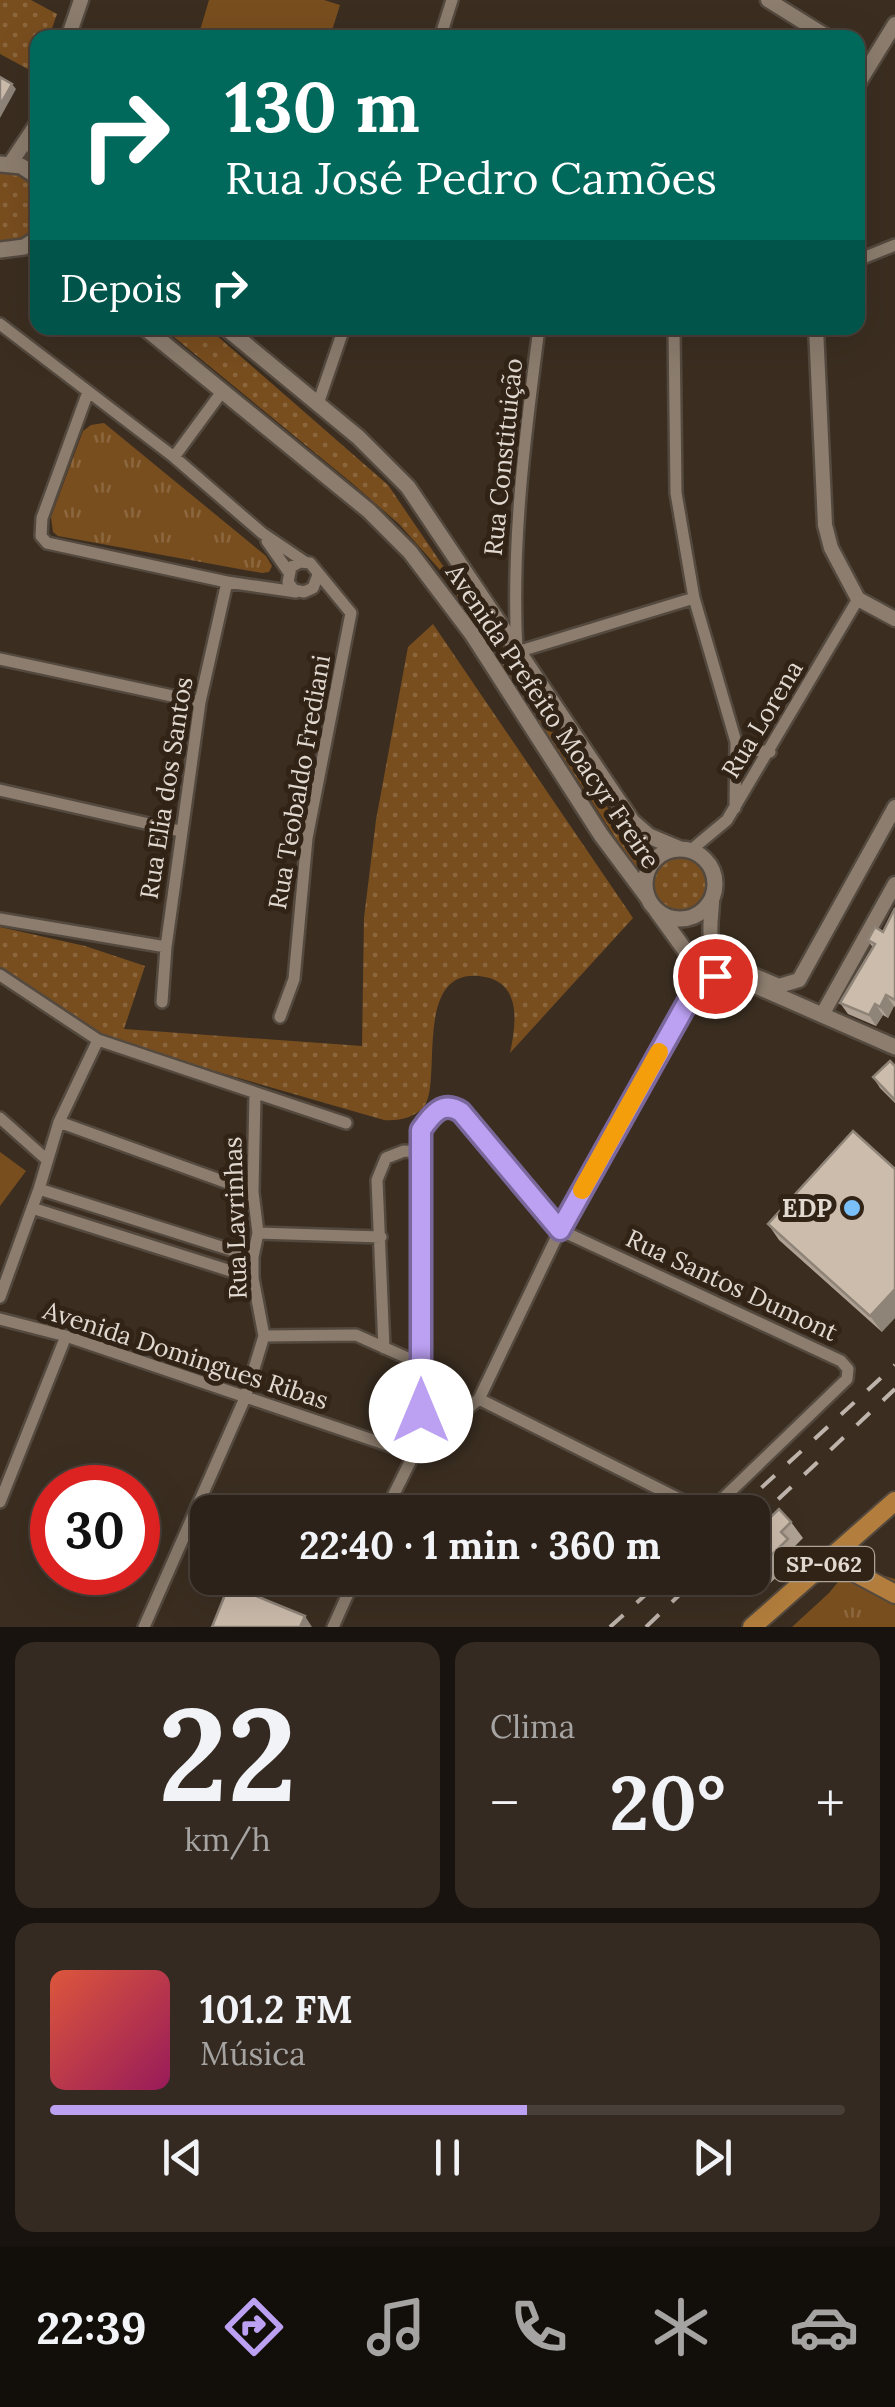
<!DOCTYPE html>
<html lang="pt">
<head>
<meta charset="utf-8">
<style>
	body { margin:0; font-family:Lora,serif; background:#342a22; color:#f1f3f6; height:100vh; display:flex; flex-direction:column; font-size:38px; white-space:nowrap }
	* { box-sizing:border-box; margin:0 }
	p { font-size:32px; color:#a6a4a2 }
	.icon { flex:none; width:55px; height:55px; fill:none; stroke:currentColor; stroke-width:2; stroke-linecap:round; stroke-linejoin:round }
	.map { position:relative; height:1627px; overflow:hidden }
	.sheet { display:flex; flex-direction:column; gap:15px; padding:15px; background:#18130e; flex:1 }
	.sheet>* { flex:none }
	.top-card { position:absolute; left:30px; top:30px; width:835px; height:305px; border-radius:20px; box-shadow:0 10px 40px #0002,0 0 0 2px #483f38; background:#00695c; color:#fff; overflow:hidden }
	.speed { position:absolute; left:30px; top:1465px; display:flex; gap:20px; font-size:50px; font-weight:700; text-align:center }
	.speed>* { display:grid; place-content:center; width:130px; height:130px; border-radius:50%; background:#2c2219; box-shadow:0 10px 40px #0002,0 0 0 2px #483f38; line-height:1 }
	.speed .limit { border:15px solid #d22; background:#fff; color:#111 }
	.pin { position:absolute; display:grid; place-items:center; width:85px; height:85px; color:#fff; margin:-42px; border:5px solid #fff; border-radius:50%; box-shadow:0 2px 10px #0007 }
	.me { position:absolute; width:110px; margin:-55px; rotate:0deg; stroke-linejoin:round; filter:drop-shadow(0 0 8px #0008) }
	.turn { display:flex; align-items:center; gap:35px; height:210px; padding:0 30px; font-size:45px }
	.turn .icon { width:130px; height:130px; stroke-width:2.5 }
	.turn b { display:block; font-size:70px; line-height:85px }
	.then { display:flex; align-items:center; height:95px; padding:0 30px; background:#0003; gap:20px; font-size:38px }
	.big { font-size:75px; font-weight:700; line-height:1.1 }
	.sheet .tile { flex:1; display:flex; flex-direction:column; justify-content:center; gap:15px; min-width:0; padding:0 35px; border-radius:20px; background:#342a22 }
	.sheet .dial { align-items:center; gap:0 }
	.dial b { font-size:130px; line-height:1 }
	.song { display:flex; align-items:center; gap:30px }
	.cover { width:120px; height:120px; border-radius:15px; background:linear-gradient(135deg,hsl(10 70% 55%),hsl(330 70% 35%)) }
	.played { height:10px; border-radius:5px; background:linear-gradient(90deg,#bca0f2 60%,#483f38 60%) }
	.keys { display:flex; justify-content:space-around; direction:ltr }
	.heat { display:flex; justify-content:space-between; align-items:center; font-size:55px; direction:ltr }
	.sheet .tiles { flex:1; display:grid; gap:15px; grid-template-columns:1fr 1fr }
	.tile:last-child { grid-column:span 2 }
	.trip { position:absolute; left:190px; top:1495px; width:580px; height:100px; border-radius:20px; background:#2c2219; box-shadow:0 10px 40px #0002,0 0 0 2px #483f38; font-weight:700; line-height:100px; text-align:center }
	.dock { display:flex; height:160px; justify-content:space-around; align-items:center; background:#120e0a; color:#a6a4a2 }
	.dock .icon { width:70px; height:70px }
	.dock .on { color:#bca0f2 }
	.dock b { font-size:45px; color:#f1f3f6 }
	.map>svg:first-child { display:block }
	.grass { fill:url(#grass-dots) }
	.park { fill:url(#park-tufts) }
	.garden { fill:#794e1f }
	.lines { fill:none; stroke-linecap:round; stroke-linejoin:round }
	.minor-casing { stroke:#54493e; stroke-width:16 }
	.tertiary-casing { stroke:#54493e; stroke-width:19 }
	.secondary-casing { stroke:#54493e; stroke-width:20 }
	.primary-casing { stroke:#54493e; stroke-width:22 }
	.minor { stroke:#8c7d6e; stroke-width:11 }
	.tertiary { stroke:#8c7d6e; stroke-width:14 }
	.secondary { stroke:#8c7d6e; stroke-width:15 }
	.primary { stroke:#b37e3d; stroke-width:18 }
	.rail { stroke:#beb4ab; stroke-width:4; stroke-dasharray:18 18; stroke-linecap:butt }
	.wall { fill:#afa294 }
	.shaded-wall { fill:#8f8478 }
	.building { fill:#ccbcac; stroke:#8f8478; stroke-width:2.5 }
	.route-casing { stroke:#7a689d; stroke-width:25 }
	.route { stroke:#bca0f2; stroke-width:18 }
	.slow { stroke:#f59e0b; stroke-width:18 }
	.poi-dot { fill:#7abff8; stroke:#312417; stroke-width:4 }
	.labels { text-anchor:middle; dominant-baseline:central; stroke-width:10; stroke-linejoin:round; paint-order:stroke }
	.shield { fill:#312417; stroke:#ada399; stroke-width:2.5 }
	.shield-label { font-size:22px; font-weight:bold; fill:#e2d9d1 }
	.street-label { font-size:25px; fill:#e2d9d1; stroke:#312417 }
	.poi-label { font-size:25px; font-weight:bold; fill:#e2d9d1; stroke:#312417; text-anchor:end }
</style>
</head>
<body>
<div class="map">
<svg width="895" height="1627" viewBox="0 0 895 1627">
	<defs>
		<pattern id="grass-dots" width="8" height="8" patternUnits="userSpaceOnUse" patternTransform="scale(2.5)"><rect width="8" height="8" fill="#794e1f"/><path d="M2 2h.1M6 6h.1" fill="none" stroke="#8c673e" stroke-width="1.8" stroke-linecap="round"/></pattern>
		<pattern id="park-tufts" width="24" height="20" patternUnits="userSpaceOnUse" patternTransform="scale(2.5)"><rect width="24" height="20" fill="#794e1f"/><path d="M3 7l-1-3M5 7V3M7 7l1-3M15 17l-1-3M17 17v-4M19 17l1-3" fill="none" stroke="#8c673e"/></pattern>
	</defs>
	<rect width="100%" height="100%" fill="#3b2e21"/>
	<path class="grass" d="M 0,0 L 31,0 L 57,14 L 49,37 L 38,38 L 37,74 L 0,54 Z
		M 13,172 L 24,175 L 37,186 L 37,229 L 22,241 L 0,243 L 0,173 Z
		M 163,328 L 208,328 L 388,485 L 626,835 L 646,851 L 636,869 L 441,571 L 399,524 L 353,484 Z
		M 433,624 L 633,918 L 510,1053 C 516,1025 522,984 485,977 C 412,963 442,1079 425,1105 C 416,1118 398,1121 384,1120 L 114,1042 L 63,1015 L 0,970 L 0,927 L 85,946 L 145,966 L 124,1029 L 362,1046 L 364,918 L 376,820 L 408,647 Z
		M650 884a31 31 0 1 1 62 0a31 31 0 1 1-62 0Z"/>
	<path class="park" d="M 104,423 L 266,556 L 272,566 L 269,572 L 262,573 L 58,536 L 53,532 L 51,517 L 83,431 L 91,425 Z
		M 424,1391 L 458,1405 L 418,1444 Z
		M 864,1570 L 895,1579 L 895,1627 L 792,1627 L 829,1593 L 847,1571 Z"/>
	<path class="garden" d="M 209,0 L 324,0 L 340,5 L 330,37 L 198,37 Z
		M 0,1152 L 26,1171 L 0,1206 Z"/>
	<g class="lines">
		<defs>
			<path id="minor" d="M 440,38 L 452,0
				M 858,260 L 895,245
				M 0,324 L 174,457 L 262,533 L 305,562
				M 539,328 C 525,435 511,543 517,652 L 694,598
				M 674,328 L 676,493 L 694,598 L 736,742 L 735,808
				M 88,392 L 42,518 L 41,536 L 47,543 L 227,582 L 296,592
				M 318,404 L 344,328
				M 174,457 L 221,393
				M 267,541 L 288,571
				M 0,659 L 200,702
				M 736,742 L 753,750 L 770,752
				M 0,790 L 180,831
				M 691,850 L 727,820 L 858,599
				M 0,919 L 166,947
				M 0,975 L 98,1040 L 346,1123
				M 162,1002 L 166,947 L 200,702 L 227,582
				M 280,1017 L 294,979 L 307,838 L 351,613 L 310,563 L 300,562 L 291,567 L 288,582 L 294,590 L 304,592 L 313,588 L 318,575
				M 0,1118 L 46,1159
				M 59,1122 L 253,1192
				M 39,1189 L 253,1257
				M 32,1208 L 253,1278
				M 258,1233 L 381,1237
				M 0,1297 L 39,1189 L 59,1122 L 98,1040
				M 0,1319 L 66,1336 L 414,1454
				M 264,1336 L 356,1335 L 421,1364
				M 384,1348 L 377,1180 L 386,1158 L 404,1151 L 420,1152
				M 479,1399 L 705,1512
				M 414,1454 L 479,1399 L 560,1230 L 696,987 L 697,974 L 690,957
				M 0,1502 L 66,1336
				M 385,1512 L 414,1454 L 421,1411 L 421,1129 L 437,1111 L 452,1106 L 461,1111 L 560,1230 L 841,1361 L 848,1369 L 847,1379 L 709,1512
				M 144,1627 L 245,1398 L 264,1336 L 253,1278 L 253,1257 L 258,1233 L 253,1192 L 255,1093
				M 333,1627 L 355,1578"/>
			<path id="tertiary" d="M 768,0 L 829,38
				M 68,38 L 81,0
				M 858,84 L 895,24
				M 38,129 L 33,144 L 38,166
				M 10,164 L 38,122
				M 816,328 L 825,525 L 831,548 L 858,599 L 895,619
				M 712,901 C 712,914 708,929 712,942 C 719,964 758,977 779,986 L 799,980 L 895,807
				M 822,1015 L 895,884"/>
			<path id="secondary" d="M 0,164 L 21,166 L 38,177
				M 0,250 L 24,247 L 38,238
				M 145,328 L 369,511 L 410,552 L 472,634 L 601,835 L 648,898
				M 226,328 L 358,437 L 408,487 L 632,821 L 649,836 L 680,849
				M645 884a35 35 0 1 1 70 0a35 35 0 1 1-70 0Z
				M 656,910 L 690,957 L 895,1047"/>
			<path id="primary" d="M 830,1559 L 895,1594
				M 752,1627 L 895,1501"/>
		</defs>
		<use href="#minor" class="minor-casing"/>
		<use href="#tertiary" class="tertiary-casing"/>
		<use href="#secondary" class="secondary-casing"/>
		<use href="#primary" class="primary-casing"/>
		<use href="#minor" class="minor"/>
		<use href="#tertiary" class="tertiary"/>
		<use href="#secondary" class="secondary"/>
		<use href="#primary" class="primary"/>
		<path class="rail" d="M 735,1512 L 895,1365
			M 752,1524 L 895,1389
			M 610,1627 L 664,1578
			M 646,1627 L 697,1578"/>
	</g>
	<path class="wall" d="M 895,908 L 895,1007 L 894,1006 L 888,1018 L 883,1015 L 876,1026 L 848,1014 L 840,1003 L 873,948 L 868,940 L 883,932 Z
		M 895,1066 L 895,1103 L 880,1088 L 873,1077 Z
		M 853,1131 L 882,1332 L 779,1240 L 768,1224 Z
		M 791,1522 L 803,1538 L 794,1547 L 800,1555 L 765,1588 L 758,1580 L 745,1593 L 731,1578 L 752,1578 L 752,1535 Z"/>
	<path class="shaded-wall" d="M 12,84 L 16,89 L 0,118 L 0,105 Z
		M 886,995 L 894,1006 L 888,1018 L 880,1007 Z
		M 875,1004 L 883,1015 L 876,1026 L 869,1015 Z
		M 895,1289 L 895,1318 L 882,1332 L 870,1316 Z
		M 305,1616 L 312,1627 L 300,1627 Z"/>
	<path class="building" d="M 0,77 L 12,84 L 0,105 Z
		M 895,908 L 895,1000 L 886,995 L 880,1007 L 875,1004 L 869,1015 L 840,1003 L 875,944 L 868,940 L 875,927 L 883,932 Z
		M 890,1061 L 895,1066 L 895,1100 L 873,1077 Z
		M 853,1131 L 895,1169 L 895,1289 L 870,1316 L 768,1224 Z
		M 779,1509 L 791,1522 L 781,1532 L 788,1539 L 754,1572 L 752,1570 L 752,1535 Z
		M 229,1585 L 305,1616 L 300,1627 L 212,1627 Z"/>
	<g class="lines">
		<defs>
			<path id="route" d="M 421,1411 L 421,1130 C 432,1114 443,1100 461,1112 L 560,1230 L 696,987 L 715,976"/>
		</defs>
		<use href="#route" class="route-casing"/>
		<use href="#route" class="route"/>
		<path class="slow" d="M 582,1190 L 659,1052"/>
	</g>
	<circle class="poi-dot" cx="852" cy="1208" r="10"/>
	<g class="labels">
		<rect class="shield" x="774" y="1547" width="100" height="34" rx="8"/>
		<g class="shield-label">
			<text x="824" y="1564">SP-062</text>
		</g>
		<g class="street-label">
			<text transform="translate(503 457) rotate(-84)">Rua Constituição</text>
			<text transform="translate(553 716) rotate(56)">Avenida Prefeito Moacyr Freire</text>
			<text transform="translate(762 719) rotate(-59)">Rua Lorena</text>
			<text transform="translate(299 782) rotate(-80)">Rua Teobaldo Frediani</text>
			<text transform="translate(166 788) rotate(-81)">Rua Elia dos Santos</text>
			<text transform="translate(235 1218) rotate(-92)">Rua Lavrinhas</text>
			<text transform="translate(732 1285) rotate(25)">Rua Santos Dumont</text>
			<text transform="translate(186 1355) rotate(18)">Avenida Domingues Ribas</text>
		</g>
		<g class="poi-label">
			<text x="832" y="1208">EDP</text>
		</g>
	</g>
</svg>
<div class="speed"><div class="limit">30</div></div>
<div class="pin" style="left:715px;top:976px;background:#d93025"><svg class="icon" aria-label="arrive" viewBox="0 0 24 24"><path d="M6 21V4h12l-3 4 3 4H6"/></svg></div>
<svg class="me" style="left:421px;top:1411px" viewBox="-20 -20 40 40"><circle r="19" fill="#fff"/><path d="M0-13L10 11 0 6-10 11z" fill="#bca0f2"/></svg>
<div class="trip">22:40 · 1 min · 360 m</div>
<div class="top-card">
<div class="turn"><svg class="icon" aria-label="right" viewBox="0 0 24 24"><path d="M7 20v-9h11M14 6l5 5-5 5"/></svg><div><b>130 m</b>Rua José Pedro Camões</div></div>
<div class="then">Depois<svg class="icon" aria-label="right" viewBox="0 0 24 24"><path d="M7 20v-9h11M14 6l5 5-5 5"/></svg></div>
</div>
</div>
<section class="sheet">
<div class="tiles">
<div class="tile dial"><b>22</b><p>km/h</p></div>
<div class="tile"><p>Clima</p>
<div class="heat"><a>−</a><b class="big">20°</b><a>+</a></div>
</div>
<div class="tile">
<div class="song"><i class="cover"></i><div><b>101.2 FM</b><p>Música</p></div></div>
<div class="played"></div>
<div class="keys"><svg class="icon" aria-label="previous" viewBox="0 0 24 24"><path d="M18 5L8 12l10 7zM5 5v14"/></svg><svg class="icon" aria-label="pause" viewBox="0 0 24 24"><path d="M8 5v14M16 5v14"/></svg><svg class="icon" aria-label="next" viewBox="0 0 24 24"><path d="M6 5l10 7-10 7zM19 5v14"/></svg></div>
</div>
</div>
</section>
<nav class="dock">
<b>22:39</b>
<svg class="icon on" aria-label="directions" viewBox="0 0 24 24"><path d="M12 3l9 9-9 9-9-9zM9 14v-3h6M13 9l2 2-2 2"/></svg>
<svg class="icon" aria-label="music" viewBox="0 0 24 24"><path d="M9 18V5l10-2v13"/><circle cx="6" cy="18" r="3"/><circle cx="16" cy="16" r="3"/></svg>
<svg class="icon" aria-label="phone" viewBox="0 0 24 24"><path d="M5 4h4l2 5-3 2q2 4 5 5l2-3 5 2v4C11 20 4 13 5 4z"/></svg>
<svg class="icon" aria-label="climate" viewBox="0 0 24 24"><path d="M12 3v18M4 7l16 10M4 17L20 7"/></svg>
<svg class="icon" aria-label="car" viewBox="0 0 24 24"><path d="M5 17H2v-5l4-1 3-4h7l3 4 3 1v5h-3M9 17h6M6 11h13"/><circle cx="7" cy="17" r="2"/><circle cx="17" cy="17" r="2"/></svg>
</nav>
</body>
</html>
